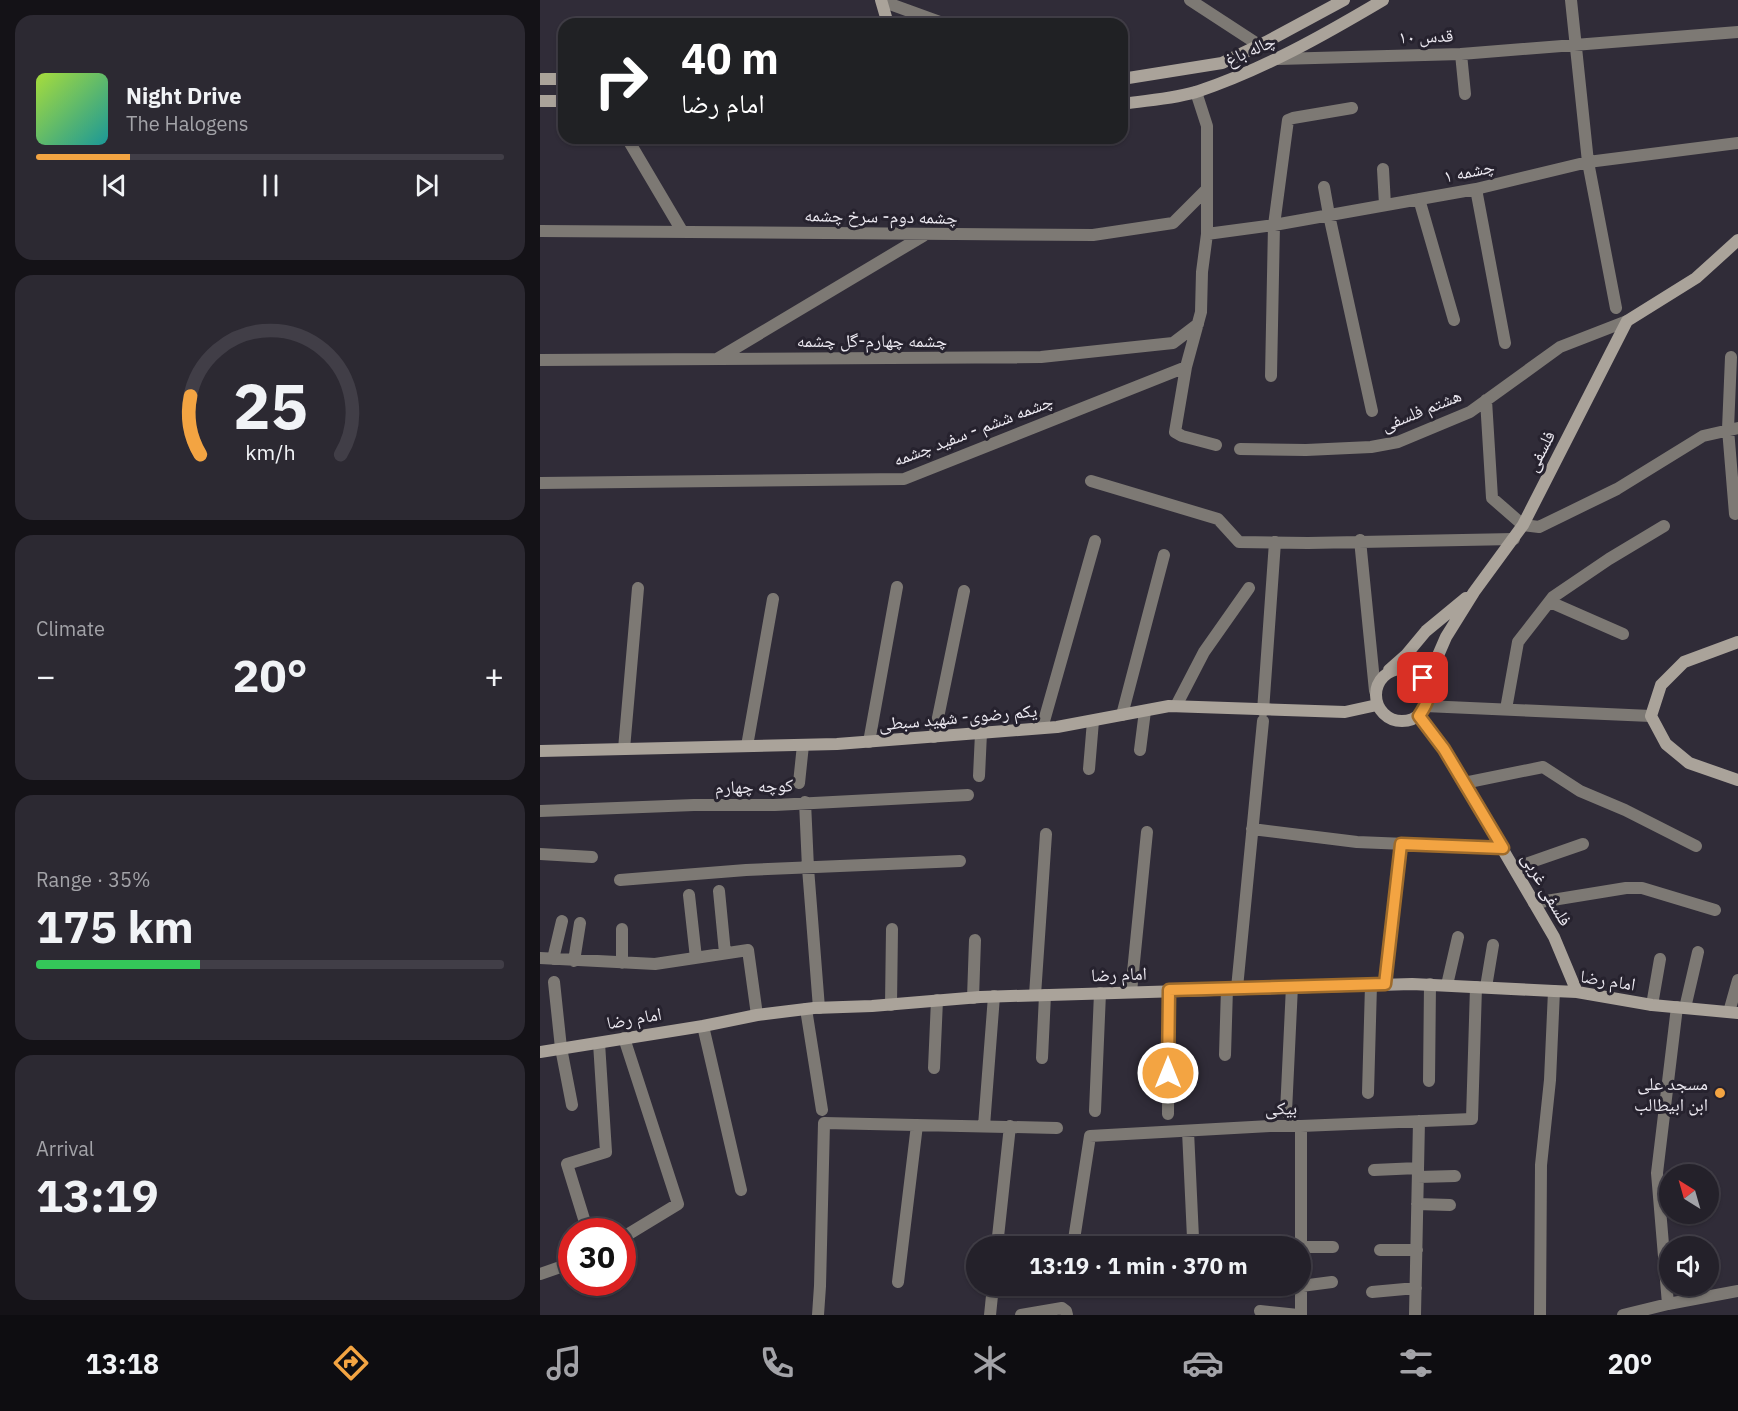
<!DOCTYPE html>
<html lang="en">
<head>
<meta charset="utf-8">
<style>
	body { margin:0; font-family:"IBM Plex Sans","Noto Naskh Arabic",sans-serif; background:#2c2932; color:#f1f3f6; height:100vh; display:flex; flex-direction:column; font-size:22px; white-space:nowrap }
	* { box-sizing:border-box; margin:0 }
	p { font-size:20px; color:#a3a3a8 }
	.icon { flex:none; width:33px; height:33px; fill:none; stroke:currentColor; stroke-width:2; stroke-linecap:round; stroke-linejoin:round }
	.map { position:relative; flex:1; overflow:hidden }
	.side { display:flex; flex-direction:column; gap:15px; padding:15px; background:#141217; width:540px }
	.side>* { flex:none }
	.guide { position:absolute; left:18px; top:18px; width:570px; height:126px; border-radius:18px; box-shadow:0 2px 4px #0004,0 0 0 2px #413e47; background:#202124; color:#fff; overflow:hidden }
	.needle { width:39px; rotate:323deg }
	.buttons { position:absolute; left:1119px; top:1164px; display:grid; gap:12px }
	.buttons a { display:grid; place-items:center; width:60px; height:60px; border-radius:50%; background:#24212a; box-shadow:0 2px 4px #0004,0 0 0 2px #413e47; font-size:30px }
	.speed { position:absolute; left:18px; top:1218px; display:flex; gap:12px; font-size:30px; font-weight:700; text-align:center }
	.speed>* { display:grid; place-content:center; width:78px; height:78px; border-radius:50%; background:#24212a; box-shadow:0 2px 4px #0004,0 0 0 2px #413e47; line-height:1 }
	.speed .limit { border:9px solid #d22; background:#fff; color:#111 }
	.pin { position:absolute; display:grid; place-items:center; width:51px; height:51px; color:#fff; margin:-26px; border-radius:12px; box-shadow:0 3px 9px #0006 }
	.me { position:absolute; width:66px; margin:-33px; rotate:0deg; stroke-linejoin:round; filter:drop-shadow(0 0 4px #0008) }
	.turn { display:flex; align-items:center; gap:21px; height:126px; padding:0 24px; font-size:27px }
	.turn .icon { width:78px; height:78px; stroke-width:2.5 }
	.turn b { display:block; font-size:42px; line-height:51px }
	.big { font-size:45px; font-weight:800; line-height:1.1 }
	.side .tile { flex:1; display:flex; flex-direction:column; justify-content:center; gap:9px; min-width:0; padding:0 21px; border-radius:18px; background:#2c2932 }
	.side .dial { align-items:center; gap:0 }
	.dial svg { height:156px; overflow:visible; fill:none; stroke:#413e47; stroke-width:7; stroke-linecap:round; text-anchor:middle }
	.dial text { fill:#f1f3f6; stroke:none }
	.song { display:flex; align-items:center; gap:18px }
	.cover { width:72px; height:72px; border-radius:9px; background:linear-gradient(135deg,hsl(80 70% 55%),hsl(180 70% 35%)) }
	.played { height:6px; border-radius:3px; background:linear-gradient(90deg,#f3a442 20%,#413e47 20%) }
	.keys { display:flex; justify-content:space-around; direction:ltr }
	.heat { display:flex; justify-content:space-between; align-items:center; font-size:33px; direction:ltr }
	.charge { height:9px; border-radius:4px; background:linear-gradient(90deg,#34c759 35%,#413e47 0) }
	.trip { position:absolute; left:426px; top:1236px; width:345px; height:60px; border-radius:30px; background:#24212a; box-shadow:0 2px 4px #0004,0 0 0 2px #413e47; font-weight:800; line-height:60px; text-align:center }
	.menu { display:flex; height:96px; justify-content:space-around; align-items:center; background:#0e0d11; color:#a3a3a8 }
	.menu .icon { width:42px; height:42px }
	.menu .current { color:#f3a442 }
	.menu b { font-size:27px; color:#f1f3f6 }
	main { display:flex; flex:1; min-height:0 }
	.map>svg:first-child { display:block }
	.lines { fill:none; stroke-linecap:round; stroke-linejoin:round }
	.street { stroke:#7d7974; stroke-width:12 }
	.secondary { stroke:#aaa39a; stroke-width:12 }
	.route-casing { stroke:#9e6b2b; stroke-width:15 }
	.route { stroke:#f3a442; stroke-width:10 }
	.poi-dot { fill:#f3a442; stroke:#26222e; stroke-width:2 }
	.labels { text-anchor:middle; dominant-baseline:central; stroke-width:6; stroke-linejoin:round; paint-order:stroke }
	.street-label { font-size:18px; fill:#ece9f1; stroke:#26222e }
	.poi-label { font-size:18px; fill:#ece9f1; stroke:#26222e; text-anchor:end }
</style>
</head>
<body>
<main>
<section class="side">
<div class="tile">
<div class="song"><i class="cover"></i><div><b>Night Drive</b><p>The Halogens</p></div></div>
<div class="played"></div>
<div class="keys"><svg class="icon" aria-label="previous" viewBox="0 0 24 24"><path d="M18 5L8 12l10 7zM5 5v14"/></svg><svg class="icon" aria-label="pause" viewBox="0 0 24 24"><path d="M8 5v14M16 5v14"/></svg><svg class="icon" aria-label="next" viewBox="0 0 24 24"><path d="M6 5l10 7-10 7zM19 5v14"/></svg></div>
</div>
<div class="tile dial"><svg viewBox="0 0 100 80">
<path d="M14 69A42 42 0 1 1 86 69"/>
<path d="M14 69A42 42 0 0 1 9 39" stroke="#f3a442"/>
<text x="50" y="56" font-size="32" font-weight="700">25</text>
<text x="50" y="72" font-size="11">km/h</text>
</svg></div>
<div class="tile"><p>Climate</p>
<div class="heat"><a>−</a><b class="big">20°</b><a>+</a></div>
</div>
<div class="tile"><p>Range · 35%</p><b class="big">175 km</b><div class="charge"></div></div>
<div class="tile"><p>Arrival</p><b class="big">13:19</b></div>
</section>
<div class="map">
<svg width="1198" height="1315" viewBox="0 0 1198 1315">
	<rect width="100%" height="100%" fill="#302c38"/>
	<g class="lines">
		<path class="street" d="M 650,0 L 719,45
			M 1031,0 L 1048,162 L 1076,308
			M 342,1 L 405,24
			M 921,54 L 925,94
			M 738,59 L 921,54 L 1198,32
			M 87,138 L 142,231
			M 843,169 L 845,205
			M 784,187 L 789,215 L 832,411
			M 936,189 L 965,343
			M 879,199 L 914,320
			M 0,231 L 553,235 L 633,223 L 667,189
			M 667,234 L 734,225 L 936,189 L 1048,162 L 1198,143
			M 1191,357 L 1188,429 L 1195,514
			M 177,359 L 383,236
			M 0,360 L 501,357 L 633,343 L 658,324
			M 646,367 L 635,432 L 642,436 L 676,445
			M 731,376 L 734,225 L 748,120 L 753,118 L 812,108
			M 946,400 L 952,498 L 983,525 L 999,527 L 1077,489 L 1163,436 L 1198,428
			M 700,449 L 766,450 L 831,447 L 858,442 L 930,412 L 1020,347 L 1087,321
			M 551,481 L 678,519 L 699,542 L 768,543 L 974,539
			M 0,483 L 364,479 L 646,367 L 661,312 L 662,272 L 667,234 L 667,126 L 656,92
			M 820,540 L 835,691
			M 1010,602 L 1083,634
			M 636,706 L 664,652 L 709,588
			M 885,706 L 1111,716
			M 966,709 L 978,642 L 1013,597 L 1069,559 L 1124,526
			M 723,711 L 735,542
			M 582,715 L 624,555
			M 502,728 L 555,541
			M 394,737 L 424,591
			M 329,742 L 357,587
			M 207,746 L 233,599
			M 84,749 L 98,588
			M 600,750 L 605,711
			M 549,769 L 553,721
			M 439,776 L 441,733
			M 259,783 L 263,745
			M 924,783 L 1003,767 L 1040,791 L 1085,810 L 1156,846
			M 265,802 L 268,868 L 279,1008
			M 0,811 L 154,805 L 235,805 L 428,795
			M 712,829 L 817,842 L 963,848
			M 0,854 L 52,857
			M 974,868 L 1043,844
			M 80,880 L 206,870 L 420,861
			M 179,891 L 185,953
			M 149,895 L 156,958
			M 994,903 L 1086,888 L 1102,888 L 1175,910
			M 82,929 L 82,963
			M 0,958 L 115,964 L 208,950 L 217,1015
			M 13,959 L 22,921
			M 34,961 L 40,923
			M 14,982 L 21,1048 L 32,1105
			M 845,984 L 861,844
			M 907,985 L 918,937
			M 946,987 L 953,945
			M 697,988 L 723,721
			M 591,992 L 607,832
			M 495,995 L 506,834
			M 433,998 L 435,940
			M 351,1005 L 352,929
			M 1112,1005 L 1120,959
			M 1145,1008 L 1158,952
			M 266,1009 L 282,1110
			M 1189,1012 L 1198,980
			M 163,1026 L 201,1190
			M 685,1055 L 687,988
			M 502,1058 L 505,995
			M 394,1068 L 397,1000
			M 889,1081 L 890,984
			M 828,1093 L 831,985
			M 555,1111 L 560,993
			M 746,1112 L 752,986
			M 628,1114 L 629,990
			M 444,1126 L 454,996
			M 648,1131 L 653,1238
			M 834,1170 L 878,1168
			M 878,1177 L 915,1176
			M 877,1204 L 910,1205
			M 48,1232 L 27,1164 L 66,1152 L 59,1043
			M 82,1238 L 138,1204 L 84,1038
			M 457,1246 L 470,1126
			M 533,1246 L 550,1136 L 730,1126 L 761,1126 L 932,1119 L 936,987
			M 761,1247 L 793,1247
			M 840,1250 L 877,1250
			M 0,1274 L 32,1263
			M 358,1282 L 377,1125
			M 761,1286 L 792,1282
			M 832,1292 L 876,1288
			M 1128,1304 L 1117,1173 L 1137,1007
			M 720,1311 L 758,1315
			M 278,1315 L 280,1286 L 284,1123 L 517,1128
			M 450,1315 L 453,1286
			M 481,1315 L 522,1308 L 526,1311 L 527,1315
			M 761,1315 L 761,1126
			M 875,1315 L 879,1121
			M 1000,1315 L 1001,1165 L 1010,1080 L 1014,991
			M 1083,1315 L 1128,1304 L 1198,1291"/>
		<path class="secondary" d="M 341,0 L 348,24
			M 0,79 L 24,79
			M 582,79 L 682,63 L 726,42 L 804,0
			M 0,101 L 24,101
			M 582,104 C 607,100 635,99 659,91 C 724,69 784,35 843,0
			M 1198,642 L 1144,662 L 1121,685 L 1111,716 L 1126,744 L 1149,763 L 1198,780
			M836 695a26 26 0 1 1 52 0a26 26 0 1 1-52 0Z
			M 849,670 L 866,655 L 886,631 L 926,598
			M 889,691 L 893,667 L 906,637 L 934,592 L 983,525 L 1087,321 L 1156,278 L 1198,240
			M 879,716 L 904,749 L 1014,937 L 1037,992
			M 0,751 L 297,744 L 517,727 L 629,706 L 805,712 L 837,705
			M 0,1052 L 163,1026 L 217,1015 L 274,1008 L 332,1006 L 440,997 L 872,984 L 1014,991 L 1037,992 L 1112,1005 L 1198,1013"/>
	</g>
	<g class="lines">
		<defs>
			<path id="route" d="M 628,1073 L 629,990 L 845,984 L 861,844 L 963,848 L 904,749 L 879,716 C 890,699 891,696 883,678"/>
		</defs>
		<use href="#route" class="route-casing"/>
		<use href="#route" class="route"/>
	</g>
	<circle class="poi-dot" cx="1180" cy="1093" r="6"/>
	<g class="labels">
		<g class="street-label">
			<text transform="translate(886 36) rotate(-2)">قدس ۱۰</text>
			<text transform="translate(710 50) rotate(-24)">چاله باغ</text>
			<text transform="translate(929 171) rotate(-12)">چشمه ۱</text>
			<text transform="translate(341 216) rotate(1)">چشمه دوم- سرخ چشمه</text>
			<text x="332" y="340">چشمه چهارم-گل چشمه</text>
			<text transform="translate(881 410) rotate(-22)">هشتم فلسفی</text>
			<text transform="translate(433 430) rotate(-21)">چشمه ششم - سفید چشمه</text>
			<text transform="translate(1000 451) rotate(-63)">فلسفی</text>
			<text transform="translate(418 717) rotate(-5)">یکم رضوی- شهید سبطی</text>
			<text transform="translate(214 786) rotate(-2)">کوچه چهارم</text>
			<text transform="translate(1007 889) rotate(60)">فلسفی غربی</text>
			<text transform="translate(579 974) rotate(-2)">امام رضا</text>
			<text transform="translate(1068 980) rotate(9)">امام رضا</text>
			<text transform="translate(94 1018) rotate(-10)">امام رضا</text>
			<text transform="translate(741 1108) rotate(-1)">بیکی</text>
		</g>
		<g class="poi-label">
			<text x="1168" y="1083">مسجد علی<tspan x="1168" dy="21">ابن ابیطالب</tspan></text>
		</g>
	</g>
</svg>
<div class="buttons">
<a><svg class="needle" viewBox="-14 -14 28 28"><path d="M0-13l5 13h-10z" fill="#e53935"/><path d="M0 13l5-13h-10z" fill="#a3a3a8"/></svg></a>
<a><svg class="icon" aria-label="sound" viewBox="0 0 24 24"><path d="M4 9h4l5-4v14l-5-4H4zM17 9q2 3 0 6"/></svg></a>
</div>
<div class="speed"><div class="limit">30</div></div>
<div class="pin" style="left:883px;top:678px;background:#d93025"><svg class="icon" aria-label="arrive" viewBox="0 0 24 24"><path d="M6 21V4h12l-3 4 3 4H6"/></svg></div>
<svg class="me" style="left:628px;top:1073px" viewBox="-20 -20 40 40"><circle r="17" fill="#f3a442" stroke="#fff" stroke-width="3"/><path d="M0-11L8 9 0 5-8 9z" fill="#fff"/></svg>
<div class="trip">13:19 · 1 min · 370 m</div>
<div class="guide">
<div class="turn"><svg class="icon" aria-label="right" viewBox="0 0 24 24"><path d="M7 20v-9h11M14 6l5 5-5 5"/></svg><div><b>40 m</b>امام رضا</div></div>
</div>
</div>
</main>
<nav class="menu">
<b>13:18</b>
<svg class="icon current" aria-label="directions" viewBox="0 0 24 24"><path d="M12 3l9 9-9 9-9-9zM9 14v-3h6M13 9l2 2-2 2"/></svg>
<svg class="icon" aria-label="music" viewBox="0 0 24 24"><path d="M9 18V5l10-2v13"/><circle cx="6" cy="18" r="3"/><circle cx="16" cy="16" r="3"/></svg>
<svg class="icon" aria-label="phone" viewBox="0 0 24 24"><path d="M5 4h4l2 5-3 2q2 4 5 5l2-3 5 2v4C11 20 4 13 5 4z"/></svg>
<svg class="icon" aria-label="climate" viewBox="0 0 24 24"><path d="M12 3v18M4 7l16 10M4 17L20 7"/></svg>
<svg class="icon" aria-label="car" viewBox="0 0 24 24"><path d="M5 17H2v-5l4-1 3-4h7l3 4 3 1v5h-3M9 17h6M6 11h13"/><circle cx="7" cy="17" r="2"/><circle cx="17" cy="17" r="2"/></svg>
<svg class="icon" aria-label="filters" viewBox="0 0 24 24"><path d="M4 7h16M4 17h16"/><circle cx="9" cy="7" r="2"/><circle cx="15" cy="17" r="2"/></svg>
<b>20°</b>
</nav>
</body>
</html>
